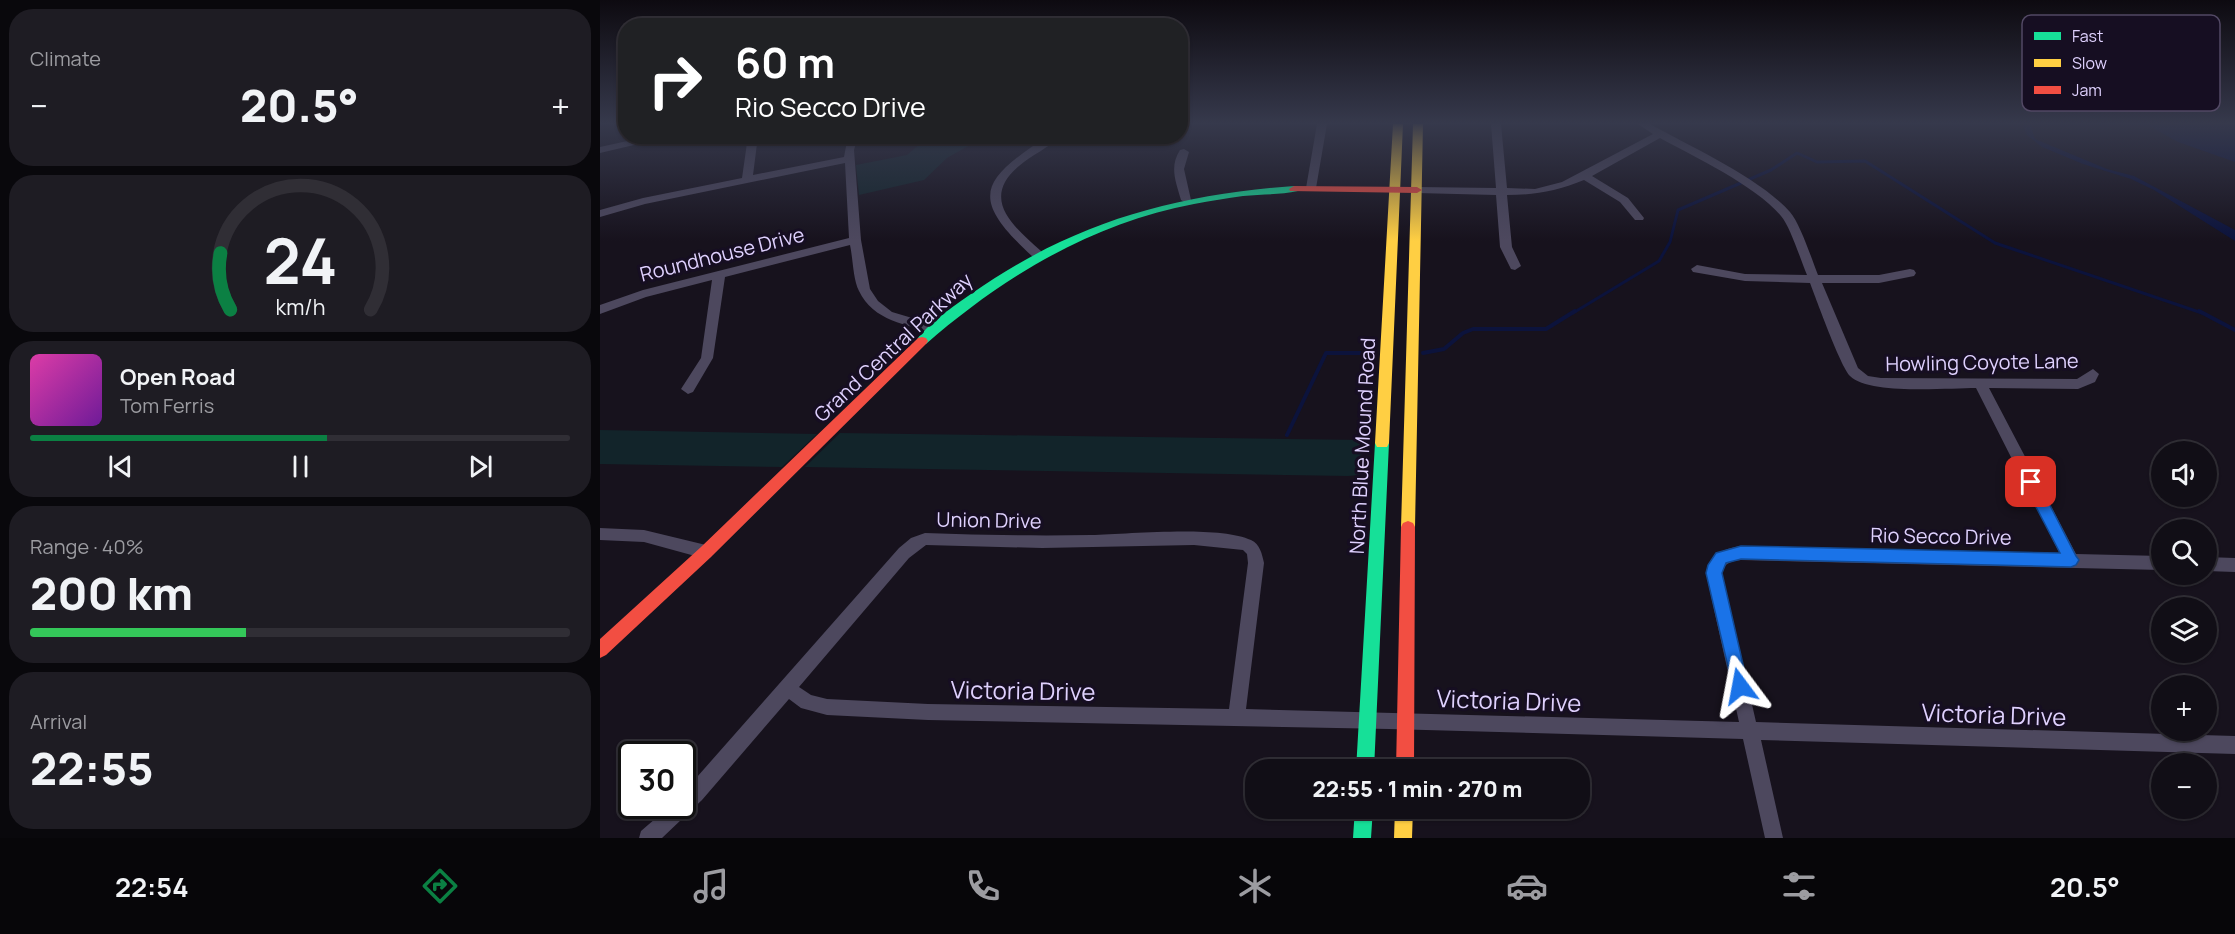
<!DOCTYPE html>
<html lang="en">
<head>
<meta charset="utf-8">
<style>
	body { margin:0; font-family:Manrope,sans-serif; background:#1e1c23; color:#f1f3f6; height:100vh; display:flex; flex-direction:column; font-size:22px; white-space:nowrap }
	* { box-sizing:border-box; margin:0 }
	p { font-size:20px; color:#9c9ca1 }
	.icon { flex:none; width:33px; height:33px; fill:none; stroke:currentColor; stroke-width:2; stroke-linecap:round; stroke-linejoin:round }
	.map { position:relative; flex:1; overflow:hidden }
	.drawer { display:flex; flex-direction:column; gap:9px; padding:9px; background:#09080c; width:600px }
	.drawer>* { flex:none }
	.banner { position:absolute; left:18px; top:18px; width:570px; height:126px; border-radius:24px; box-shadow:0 2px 4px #0004,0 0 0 2px #302e35; background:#202124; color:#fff; overflow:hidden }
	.controls { position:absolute; left:1551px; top:441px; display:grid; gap:12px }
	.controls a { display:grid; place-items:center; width:66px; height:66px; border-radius:50%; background:#110e16; box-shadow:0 2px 4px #0004,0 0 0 2px #302e35; font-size:30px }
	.speed { position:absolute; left:18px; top:741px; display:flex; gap:12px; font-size:30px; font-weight:700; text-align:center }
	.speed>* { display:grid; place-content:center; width:78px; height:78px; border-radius:50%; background:#110e16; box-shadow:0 2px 4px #0004,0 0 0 2px #302e35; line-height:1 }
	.speed .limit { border:3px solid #111; border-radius:9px; background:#fff; color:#111 }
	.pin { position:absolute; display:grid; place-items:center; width:51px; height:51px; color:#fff; margin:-26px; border-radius:12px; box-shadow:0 3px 9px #0006 }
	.me { position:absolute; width:66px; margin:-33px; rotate:347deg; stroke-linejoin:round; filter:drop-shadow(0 0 4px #0008) }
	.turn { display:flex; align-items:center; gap:21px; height:126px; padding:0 18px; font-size:27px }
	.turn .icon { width:78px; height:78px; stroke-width:2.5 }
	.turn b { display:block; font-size:42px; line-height:51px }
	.big { font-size:45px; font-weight:800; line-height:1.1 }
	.drawer .tile { flex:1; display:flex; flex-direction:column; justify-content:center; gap:9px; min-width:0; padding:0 21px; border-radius:24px; background:#1e1c23 }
	.drawer .dial { align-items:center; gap:0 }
	.dial svg { height:156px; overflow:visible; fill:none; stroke:#302e35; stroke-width:7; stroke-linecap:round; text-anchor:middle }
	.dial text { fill:#f1f3f6; stroke:none }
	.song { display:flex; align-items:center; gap:18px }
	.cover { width:72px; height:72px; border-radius:9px; background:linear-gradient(135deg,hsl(320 70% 55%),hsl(280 70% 35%)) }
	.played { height:6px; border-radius:3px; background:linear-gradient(90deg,#0b8043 55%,#302e35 55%) }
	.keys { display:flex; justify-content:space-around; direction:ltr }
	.heat { display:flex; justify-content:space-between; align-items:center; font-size:33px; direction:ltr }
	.charge { height:9px; border-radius:4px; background:linear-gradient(90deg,#34c759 40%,#302e35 0) }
	.trip { position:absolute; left:645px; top:759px; width:345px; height:60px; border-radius:24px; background:#110e16; box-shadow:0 2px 4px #0004,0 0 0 2px #302e35; font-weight:800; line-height:60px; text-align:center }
	.tabs { display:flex; height:96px; justify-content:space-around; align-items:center; background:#070609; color:#9c9ca1 }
	.tabs .icon { width:42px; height:42px }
	.tabs .on { color:#0b8043 }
	.tabs b { font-size:27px; color:#f1f3f6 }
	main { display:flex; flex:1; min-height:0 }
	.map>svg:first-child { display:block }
	.green { fill:#12242a }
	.water { fill:#0c133c }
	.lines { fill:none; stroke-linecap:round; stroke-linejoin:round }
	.stream-far1 { stroke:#0c133c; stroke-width:3 }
	.stream { stroke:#0c133c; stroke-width:4 }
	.street { fill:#4d485e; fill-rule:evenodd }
	.fast { fill:#16e098; fill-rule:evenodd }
	.slow { fill:#ffcf43; fill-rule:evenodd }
	.jam { fill:#f24e42; fill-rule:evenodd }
	.route { fill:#1a73e8; stroke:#114b97; stroke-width:1.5 }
	.labels { text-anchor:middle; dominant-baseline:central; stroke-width:6; stroke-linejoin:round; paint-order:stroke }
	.street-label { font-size:20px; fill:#dfd1fe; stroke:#160e22 }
	.near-street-label { font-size:24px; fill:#dfd1fe; stroke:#160e22 }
	.key { fill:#160e22; stroke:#524864; stroke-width:1.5 }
	.key-label { font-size:16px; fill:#dfd1fe }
</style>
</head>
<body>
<main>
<section class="drawer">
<div class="tile"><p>Climate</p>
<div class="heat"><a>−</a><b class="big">20.5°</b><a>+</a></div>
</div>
<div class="tile dial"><svg viewBox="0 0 100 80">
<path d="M14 69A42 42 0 1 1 86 69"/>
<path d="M14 69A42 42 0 0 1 9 40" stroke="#0b8043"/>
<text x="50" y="56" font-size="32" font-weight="700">24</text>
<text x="50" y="72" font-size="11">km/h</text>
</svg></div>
<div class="tile">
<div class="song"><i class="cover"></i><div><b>Open Road</b><p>Tom Ferris</p></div></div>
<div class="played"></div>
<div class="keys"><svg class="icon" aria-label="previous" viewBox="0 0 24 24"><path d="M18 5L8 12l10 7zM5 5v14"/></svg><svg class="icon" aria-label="pause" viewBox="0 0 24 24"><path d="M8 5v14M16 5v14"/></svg><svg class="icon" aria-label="next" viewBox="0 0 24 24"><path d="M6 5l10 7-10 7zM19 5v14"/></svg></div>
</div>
<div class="tile"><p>Range · 40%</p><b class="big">200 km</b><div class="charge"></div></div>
<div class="tile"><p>Arrival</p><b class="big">22:55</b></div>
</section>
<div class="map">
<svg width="1635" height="838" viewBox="0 0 1635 838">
	<rect width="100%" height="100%" fill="#17121d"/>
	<path class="green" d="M 329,136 L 384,137 L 347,158 L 324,180 L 259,195 L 256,165 L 307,155 Z
		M 0,430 L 217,434 L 182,467 L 0,464 Z
		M 240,433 L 763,440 L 760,475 L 748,476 L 205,467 Z"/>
	<path class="water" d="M 1422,124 L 1430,124 L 1435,139 L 1507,169 L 1534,176 L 1635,230 L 1635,241 L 1554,190 L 1531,179 L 1483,164 L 1442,147 L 1427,135 Z
		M 1546,124 L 1635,124 L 1635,162 L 1578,142 Z"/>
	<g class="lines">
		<path class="stream-far1" d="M 973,313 L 1059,261 L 1070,242 L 1078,210 L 1171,170 L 1197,153 L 1217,162 L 1265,161 L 1395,243 L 1602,313"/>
		<path class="stream" d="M 1599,311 L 1635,330
			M 823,353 L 844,349 L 863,333 L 873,329 L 946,329 L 975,311
			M 687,435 L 726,353 L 771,353"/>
		<path class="street" d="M 717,124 L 727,124 L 716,188 L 711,191 L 706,188 Z
			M 891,124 L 901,124 L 907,188 L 935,189 L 962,182 L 1053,134 L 1038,124 L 1050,124 C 1091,147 1160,178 1190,212 C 1200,223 1212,260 1218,275 L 1279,275 L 1310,269 L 1314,270 L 1316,273 L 1314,276 L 1279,283 L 1222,283 L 1258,368 L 1268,376 L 1281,378 L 1477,379 L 1493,369 L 1499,374 L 1495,382 L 1478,389 L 1389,388 L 1476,554 L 1562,556 L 1562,570 L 1141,560 C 1131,561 1124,563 1122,573 L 1156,722 L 1635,736 L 1635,754 L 1161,740 L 1183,838 L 1165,838 L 1143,739 L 789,729 L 328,720 L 227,715 L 201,708 L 189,699 L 102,800 L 62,838 L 39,838 L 41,831 L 70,806 L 82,806 L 82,794 L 299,548 L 311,538 L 325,533 C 380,535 435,536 491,535 C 528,534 619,525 651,540 C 660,544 662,554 664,563 L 646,709 L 1139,722 L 1106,573 C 1111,554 1123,549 1141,546 L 1460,554 L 1376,388 C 1347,388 1269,395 1250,376 C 1240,365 1217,301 1210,283 L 1145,281 L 1093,272 L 1091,269 L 1097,265 L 1145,274 L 1207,275 C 1201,261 1190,226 1181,216 C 1156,186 1095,157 1060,138 L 992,176 L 1028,198 L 1044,218 L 1043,220 L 1035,220 L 1020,202 L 984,180 C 957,191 935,195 907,195 L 912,247 L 921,266 L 915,270 L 911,269 L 900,247 L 896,195 L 817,193 L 812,190 L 817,187 L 896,188 ZM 326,545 L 442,548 L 594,545 L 643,550 L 647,554 L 648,563 L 629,709 L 328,704 L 227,699 L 211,695 L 199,687 L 309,558 Z
			M 50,136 L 72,136 L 0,153 L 0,147 Z
			M 148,136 L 158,136 L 153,175 L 244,157 L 248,136 L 258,136 L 254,150 L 261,240 L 270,289 L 278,301 L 292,312 L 339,326 L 341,329 L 339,332 L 335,333 C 307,325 273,321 259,291 C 253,279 253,259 250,245 L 125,277 L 113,358 L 93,392 L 88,394 L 81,389 L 101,358 L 112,280 L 46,297 L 0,314 L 0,305 L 43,290 L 249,238 L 245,163 L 45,204 L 0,217 L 0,210 L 43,198 L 142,178 Z
			M 448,136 L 461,136 C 448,148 432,155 419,166 C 380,199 413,226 441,251 L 441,257 L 433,257 C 369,198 379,181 448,136 Z
			M 584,149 L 589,152 L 584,169 L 591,200 L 586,203 L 581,200 C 576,182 569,167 580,150 Z
			M 0,528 L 44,530 L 106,545 L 111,547 L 114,552 L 111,557 L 106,559 L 44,542 L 0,540 Z
			M 1606,557 L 1635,558 L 1635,572 L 1606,571 Z"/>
		<path class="fast" d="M 694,186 L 699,189 L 698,191 C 680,195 661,194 643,196 C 627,198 610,201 594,204 C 492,223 403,277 326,344 L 318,344 L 316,341 C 327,324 354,306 371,294 C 472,223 572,195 694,186 Z
			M 782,438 L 787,439 L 789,443 L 774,770 L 756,770 L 775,443 L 777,439 Z
			M 755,808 L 773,808 L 771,838 L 753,838 Z"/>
		<path class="slow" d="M 793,124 L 803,124 L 789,443 L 787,447 L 777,447 L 775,443 Z
			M 813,124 L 823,124 L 815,527 L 813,531 L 808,533 L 803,531 L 801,527 Z
			M 795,808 L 813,808 L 812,838 L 794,838 Z"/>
		<path class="jam" d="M 694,186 L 817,187 L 822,190 L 817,193 L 690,191 L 689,189 Z
			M 322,337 L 326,338 L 328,341 L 326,344 L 111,557 L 6,655 L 0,658 L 0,639 L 101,547 L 318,338 Z
			M 808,521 L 813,523 L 815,527 L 814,770 L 796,770 L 801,527 L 803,523 Z"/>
	</g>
	<linearGradient id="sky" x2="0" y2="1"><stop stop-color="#0d0a10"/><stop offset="0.51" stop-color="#36394c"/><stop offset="1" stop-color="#36394c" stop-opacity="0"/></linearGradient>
	<rect width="1635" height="241" fill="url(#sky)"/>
	<path class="route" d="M 1431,476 L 1436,478 L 1476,556 L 1479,560 L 1476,565 L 1471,567 L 1141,559 L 1126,563 L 1122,573 L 1148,686 L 1146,692 L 1140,694 L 1134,692 L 1106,573 L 1108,565 L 1116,553 L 1141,546 L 1460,553 L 1423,482 L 1426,478 Z"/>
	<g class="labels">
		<g class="street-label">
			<text transform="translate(122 254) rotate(-14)">Roundhouse Drive</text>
			<text transform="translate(293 347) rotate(-43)">Grand Central Parkway</text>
			<text transform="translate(1382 362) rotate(-1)">Howling Coyote Lane</text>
			<text transform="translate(762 446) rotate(-87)">North Blue Mound Road</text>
			<text transform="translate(389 520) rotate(1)">Union Drive</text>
			<text transform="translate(1341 536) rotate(1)">Rio Secco Drive</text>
		</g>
		<g class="near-street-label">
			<text transform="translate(423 690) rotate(1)">Victoria Drive</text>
			<text transform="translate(909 700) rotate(2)">Victoria Drive</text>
			<text transform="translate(1394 714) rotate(2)">Victoria Drive</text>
		</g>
	</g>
	<rect x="1422" y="15" width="198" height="96" rx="9" class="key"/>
	<rect x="1434" y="32" width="27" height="8" fill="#16e098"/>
	<rect x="1434" y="59" width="27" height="8" fill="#ffcf43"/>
	<rect x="1434" y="86" width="27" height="8" fill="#f24e42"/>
	<g class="key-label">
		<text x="1472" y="42">Fast</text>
		<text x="1472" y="69">Slow</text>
		<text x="1472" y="96">Jam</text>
	</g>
</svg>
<div class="controls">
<a><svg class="icon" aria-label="sound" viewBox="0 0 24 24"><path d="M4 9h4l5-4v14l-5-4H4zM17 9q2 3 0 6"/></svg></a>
<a><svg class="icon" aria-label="search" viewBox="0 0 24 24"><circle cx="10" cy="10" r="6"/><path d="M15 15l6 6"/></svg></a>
<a><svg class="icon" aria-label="layers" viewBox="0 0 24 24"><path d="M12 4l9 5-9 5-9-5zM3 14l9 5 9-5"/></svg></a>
<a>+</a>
<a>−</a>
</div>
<div class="speed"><div class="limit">30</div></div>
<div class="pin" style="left:1431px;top:482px;background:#d93025"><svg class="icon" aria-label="arrive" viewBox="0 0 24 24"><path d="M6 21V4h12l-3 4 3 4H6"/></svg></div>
<svg class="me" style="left:1140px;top:686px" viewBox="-20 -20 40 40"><path d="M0-17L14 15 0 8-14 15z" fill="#1a73e8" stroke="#fff" stroke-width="4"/></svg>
<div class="trip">22:55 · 1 min · 270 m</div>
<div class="banner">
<div class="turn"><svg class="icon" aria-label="right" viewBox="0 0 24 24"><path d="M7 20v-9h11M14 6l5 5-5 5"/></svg><div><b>60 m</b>Rio Secco Drive</div></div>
</div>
</div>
</main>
<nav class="tabs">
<b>22:54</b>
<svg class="icon on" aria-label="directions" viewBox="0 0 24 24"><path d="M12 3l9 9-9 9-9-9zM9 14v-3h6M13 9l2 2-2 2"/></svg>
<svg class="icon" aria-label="music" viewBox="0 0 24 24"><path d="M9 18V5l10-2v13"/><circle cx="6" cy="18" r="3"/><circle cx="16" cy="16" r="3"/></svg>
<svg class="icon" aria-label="phone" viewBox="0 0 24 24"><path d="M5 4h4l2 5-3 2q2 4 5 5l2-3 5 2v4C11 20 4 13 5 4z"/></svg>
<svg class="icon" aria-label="climate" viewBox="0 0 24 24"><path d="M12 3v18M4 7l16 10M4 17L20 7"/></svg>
<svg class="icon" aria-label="car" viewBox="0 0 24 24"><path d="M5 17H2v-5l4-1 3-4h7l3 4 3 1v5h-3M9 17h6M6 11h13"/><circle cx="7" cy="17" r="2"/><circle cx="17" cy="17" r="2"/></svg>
<svg class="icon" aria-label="filters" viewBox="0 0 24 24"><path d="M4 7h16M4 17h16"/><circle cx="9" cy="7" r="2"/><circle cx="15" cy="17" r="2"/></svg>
<b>20.5°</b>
</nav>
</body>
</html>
